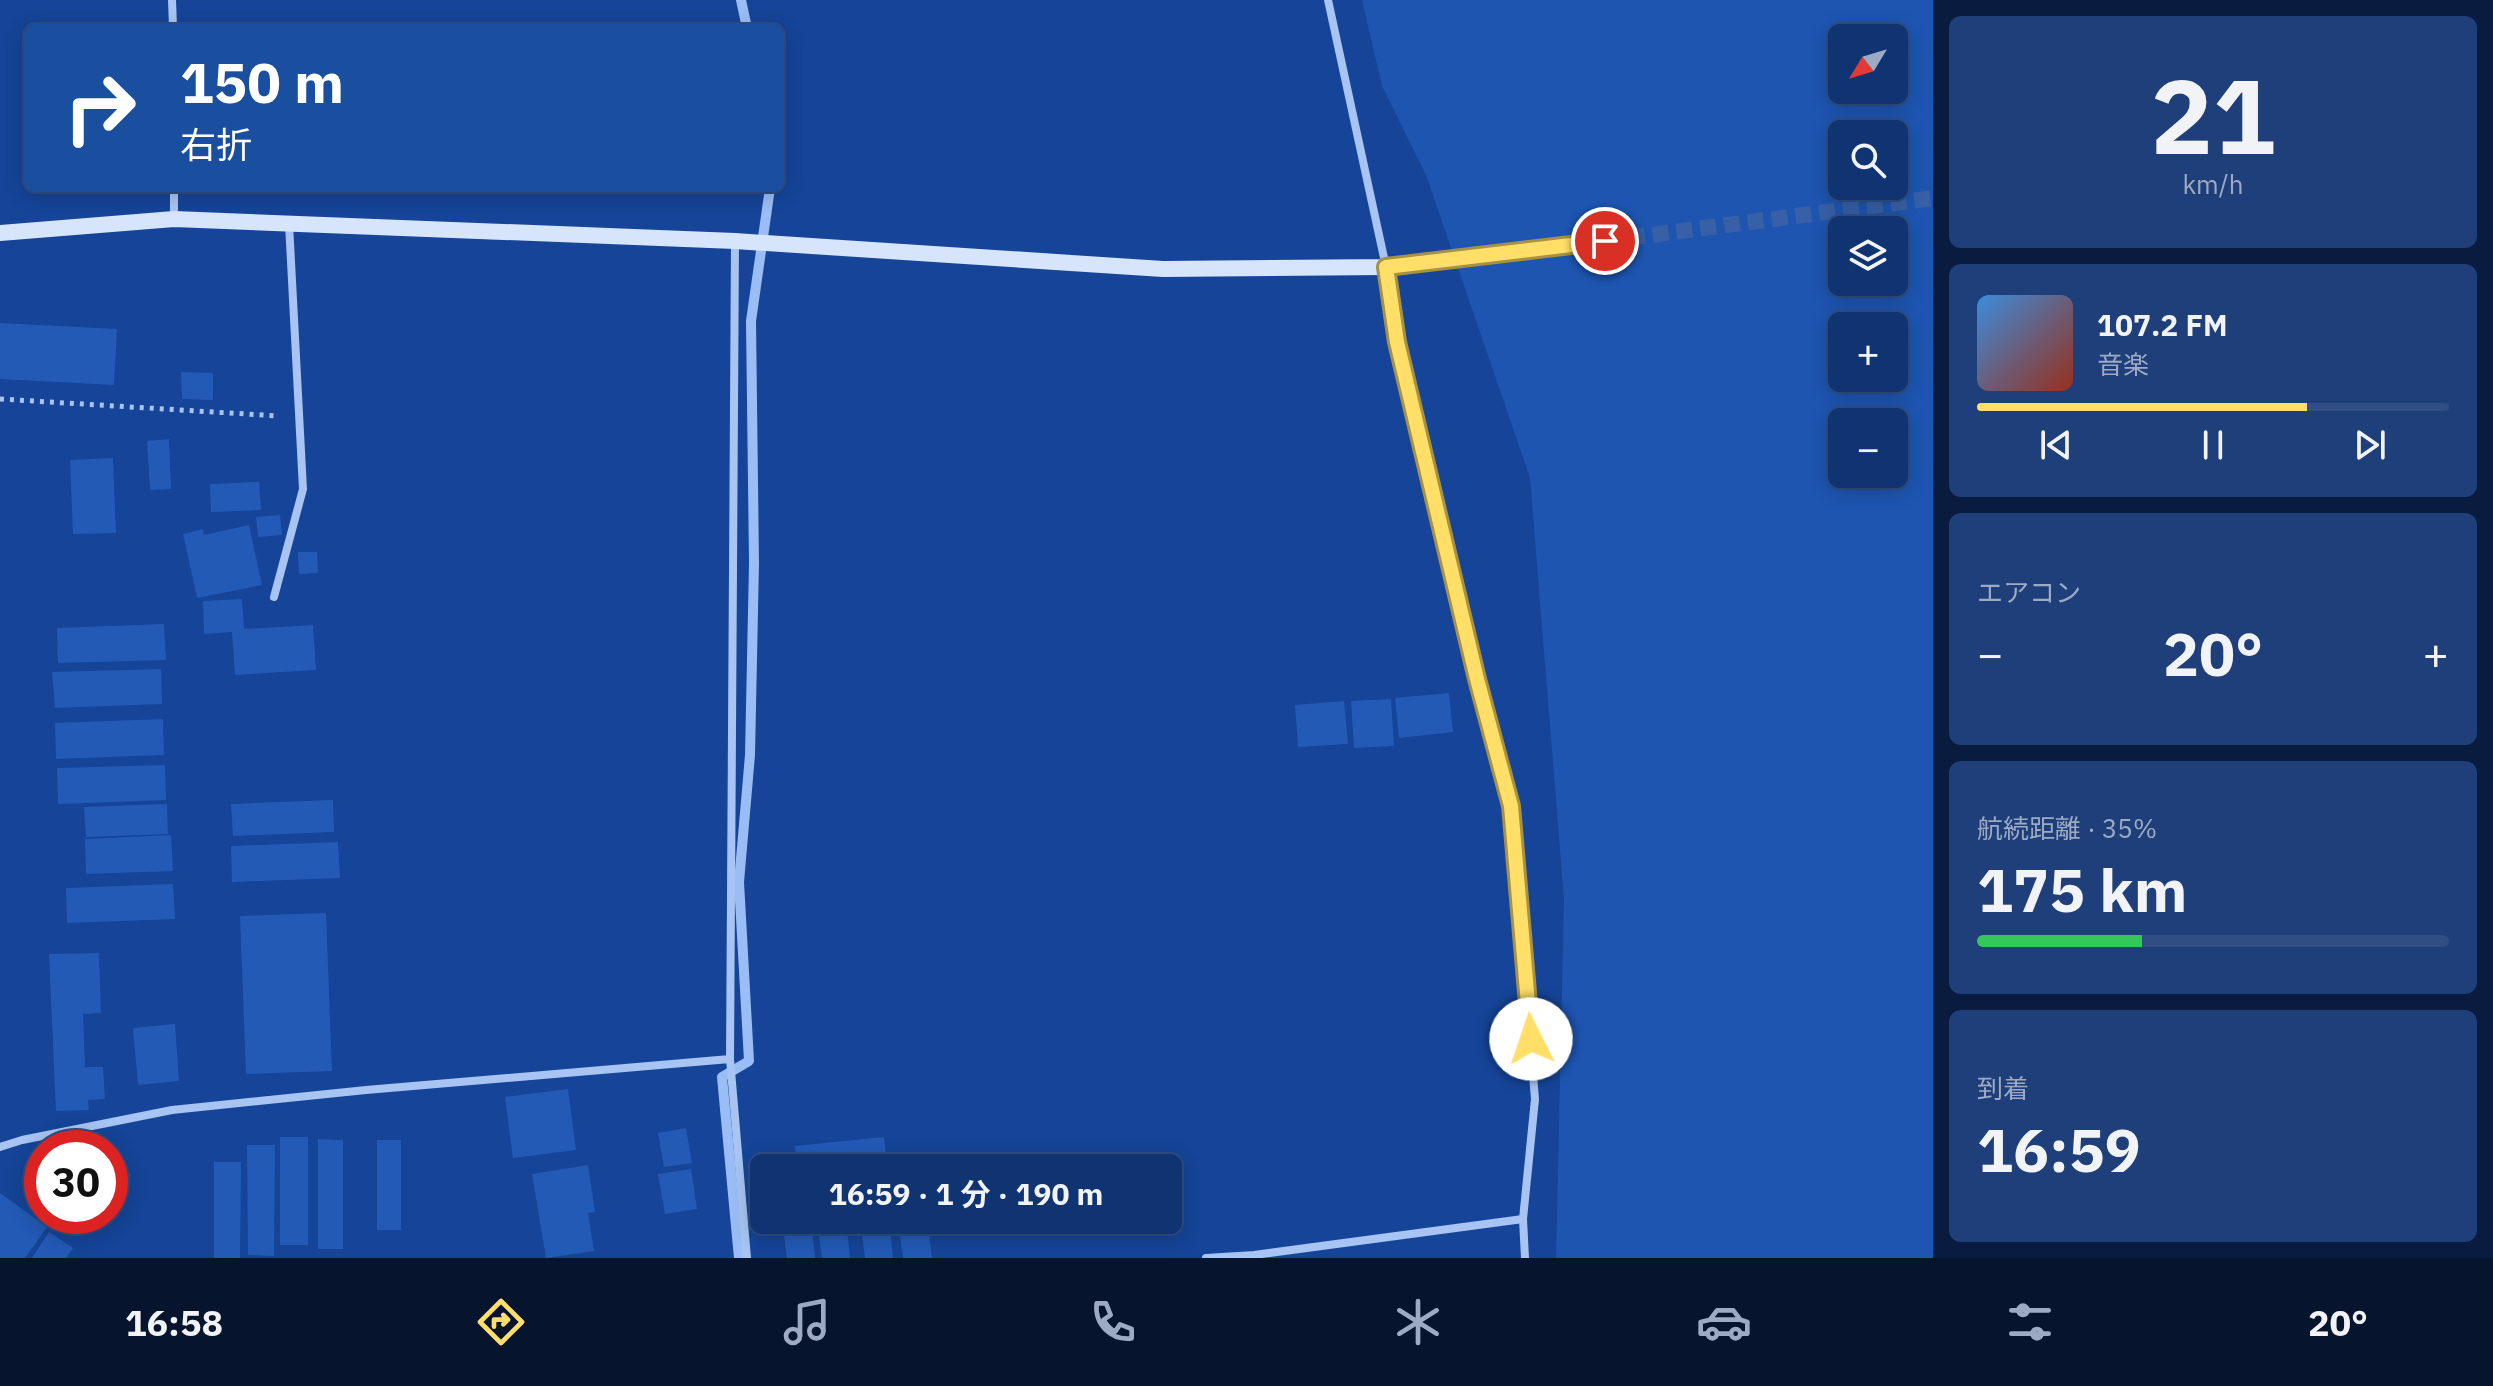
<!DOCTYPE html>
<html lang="ja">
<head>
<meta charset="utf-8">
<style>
	body { margin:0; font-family:"IBM Plex Sans","Noto Sans JP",sans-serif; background:#1e3f7a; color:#f1f3f6; height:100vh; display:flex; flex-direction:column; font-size:30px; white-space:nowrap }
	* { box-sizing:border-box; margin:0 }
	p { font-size:26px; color:#9caac4 }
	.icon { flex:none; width:44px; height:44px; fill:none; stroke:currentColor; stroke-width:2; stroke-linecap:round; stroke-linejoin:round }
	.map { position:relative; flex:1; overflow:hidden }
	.details { display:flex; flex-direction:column; gap:16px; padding:16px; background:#091c3f; width:560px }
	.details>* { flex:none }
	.banner { position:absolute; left:24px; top:24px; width:760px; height:168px; border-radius:12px; box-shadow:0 4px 20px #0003,0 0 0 2px #304e84; background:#1a4fa0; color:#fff; overflow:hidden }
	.needle { width:52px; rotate:232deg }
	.controls { position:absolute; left:1828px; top:24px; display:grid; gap:16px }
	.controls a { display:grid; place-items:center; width:80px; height:80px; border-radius:12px; background:#103372; box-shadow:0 4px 20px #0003,0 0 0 2px #304e84; font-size:40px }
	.speed { position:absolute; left:24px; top:1130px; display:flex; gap:16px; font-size:40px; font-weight:700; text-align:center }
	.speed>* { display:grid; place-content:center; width:104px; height:104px; border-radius:50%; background:#103372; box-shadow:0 4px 20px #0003,0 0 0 2px #304e84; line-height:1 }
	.speed .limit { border:12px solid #d22; background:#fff; color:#111 }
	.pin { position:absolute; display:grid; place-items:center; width:68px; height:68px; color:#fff; margin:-34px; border:4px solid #fff; border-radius:50%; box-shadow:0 2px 8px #0007 }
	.me { position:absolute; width:88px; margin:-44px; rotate:356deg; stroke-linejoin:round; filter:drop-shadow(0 0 6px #0008) }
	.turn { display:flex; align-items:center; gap:28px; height:168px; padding:0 24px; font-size:36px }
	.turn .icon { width:104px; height:104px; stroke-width:2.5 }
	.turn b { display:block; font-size:56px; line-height:68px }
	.big { font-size:60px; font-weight:700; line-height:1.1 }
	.details .widget { flex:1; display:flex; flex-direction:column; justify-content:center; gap:12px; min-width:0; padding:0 28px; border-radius:12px; background:#1e3f7a }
	.details .dial { align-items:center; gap:0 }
	.dial b { font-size:104px; line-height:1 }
	.song { display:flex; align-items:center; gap:24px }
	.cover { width:96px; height:96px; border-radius:12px; background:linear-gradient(135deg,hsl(210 70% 55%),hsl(10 70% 35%)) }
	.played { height:8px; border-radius:4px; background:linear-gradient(90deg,#ffdf68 70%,#304e84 70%) }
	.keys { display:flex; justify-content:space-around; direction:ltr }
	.heat { display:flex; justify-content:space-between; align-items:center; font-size:44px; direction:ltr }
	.charge { height:12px; border-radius:6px; background:linear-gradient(90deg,#34c759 35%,#304e84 0) }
	.trip { position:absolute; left:750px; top:1154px; width:432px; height:80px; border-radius:12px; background:#103372; box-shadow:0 4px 20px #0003,0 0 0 2px #304e84; font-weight:700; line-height:80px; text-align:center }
	.tabs { display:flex; height:128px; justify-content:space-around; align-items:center; background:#06142e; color:#9caac4 }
	.tabs .icon { width:56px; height:56px }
	.tabs .current { color:#ffdf68 }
	.tabs b { font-size:36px; color:#f1f3f6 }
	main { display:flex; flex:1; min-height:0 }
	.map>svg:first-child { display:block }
	.green { fill:#1d55b1; fill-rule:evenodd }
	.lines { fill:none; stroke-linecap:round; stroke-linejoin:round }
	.stream { stroke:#9abdf5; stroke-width:10 }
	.building { fill:#235ab6 }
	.secondary-tunnel { stroke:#3860a7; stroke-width:16; stroke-dasharray:16 8; stroke-linecap:butt }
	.path { stroke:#a7c4f2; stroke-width:5; stroke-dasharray:4 6; stroke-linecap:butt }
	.street { stroke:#a7c4f2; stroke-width:8 }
	.secondary { stroke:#d6e4fc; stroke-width:16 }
	.route-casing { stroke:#a69144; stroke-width:20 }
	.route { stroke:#ffdf68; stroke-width:14 }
</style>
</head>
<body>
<main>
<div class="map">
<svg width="1933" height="1258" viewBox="0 0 1933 1258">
	<rect width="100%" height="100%" fill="#154498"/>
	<path class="green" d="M 1362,0 L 1933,0 L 1933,1258 L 1556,1258 L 1564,899 L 1530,478 L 1426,175 L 1382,86 ZM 1842,38 L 1894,38 L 1894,90 L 1842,90 ZM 1842,134 L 1894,134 L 1894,186 L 1842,186 ZM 1842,230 L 1894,230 L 1894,282 L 1842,282 ZM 1842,326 L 1894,326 L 1894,378 L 1842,378 ZM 1842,422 L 1894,422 L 1894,474 L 1842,474 Z"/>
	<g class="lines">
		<path class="stream" d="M 741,0 L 747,28
			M 739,1258 L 722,1077 L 749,1061 L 739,882 L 750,755 L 754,563 L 751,321 L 770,188"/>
	</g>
	<path class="building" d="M 0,323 L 117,329 L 114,385 L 0,379 Z
		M 181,372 L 213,373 L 213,400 L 182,399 Z
		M 169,439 L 171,489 L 150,490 L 147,441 Z
		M 113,458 L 116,533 L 73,534 L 70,460 Z
		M 259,482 L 261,510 L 211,512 L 210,484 Z
		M 280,515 L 282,535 L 258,537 L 256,517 Z
		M 249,525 L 262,585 L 197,598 L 183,534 L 203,529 L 204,535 Z
		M 298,552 L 317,552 L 318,573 L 299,574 Z
		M 242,599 L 244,629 L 313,625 L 316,670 L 235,675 L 232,632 L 204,634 L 203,601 Z
		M 164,624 L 166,660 L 58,663 L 57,628 Z
		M 161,669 L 162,704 L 55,708 L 52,672 Z
		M 1449,693 L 1453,732 L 1399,738 L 1395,698 Z
		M 1391,699 L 1394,746 L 1354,748 L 1351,701 Z
		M 1344,701 L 1348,744 L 1298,747 L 1295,705 Z
		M 163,719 L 164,755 L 56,759 L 55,723 Z
		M 165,765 L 166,800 L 58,804 L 57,768 Z
		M 333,800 L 334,832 L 233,836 L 231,804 Z
		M 167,804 L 168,834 L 86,837 L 84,807 Z
		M 171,835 L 173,871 L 86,874 L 85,839 Z
		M 338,842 L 340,878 L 232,882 L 231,846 Z
		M 173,884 L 175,919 L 67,923 L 66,888 Z
		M 326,913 L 332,1071 L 246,1074 L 240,916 Z
		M 99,953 L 101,1013 L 83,1014 L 85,1067 L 103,1067 L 105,1099 L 88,1100 L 89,1110 L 56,1111 L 49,954 Z
		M 175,1024 L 179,1081 L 138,1085 L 133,1028 Z
		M 568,1089 L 576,1150 L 513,1158 L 505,1097 Z
		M 686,1128 L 692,1163 L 664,1167 L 658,1133 Z
		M 280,1137 L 308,1137 L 308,1245 L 280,1245 Z
		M 884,1137 L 887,1165 L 797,1168 L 795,1146 Z
		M 318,1139 L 343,1140 L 343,1249 L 318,1249 Z
		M 377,1140 L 401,1140 L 401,1230 L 377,1230 Z
		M 247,1145 L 275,1145 L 274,1256 L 248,1255 Z
		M 110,1157 L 131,1175 L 110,1199 Z
		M 214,1162 L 241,1162 L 240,1258 L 214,1258 Z
		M 588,1165 L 595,1212 L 588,1213 L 594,1251 L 546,1258 L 532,1174 Z
		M 691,1169 L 697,1209 L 665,1214 L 658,1174 Z
		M 0,1193 L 47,1227 L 25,1258 L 0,1258 Z
		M 782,1220 L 811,1220 L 815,1258 L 787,1258 Z
		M 817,1220 L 846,1220 L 850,1258 L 822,1258 Z
		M 860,1220 L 889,1220 L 893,1258 L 865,1258 Z
		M 898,1220 L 927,1220 L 932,1258 L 903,1258 Z
		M 49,1232 L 73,1248 L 66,1258 L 32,1258 Z"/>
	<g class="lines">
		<path class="secondary-tunnel" d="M 1605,241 L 1933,198"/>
		<path class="path" d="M 0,399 L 279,416"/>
		<path class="street" d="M 172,0 L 173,28
			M 1328,0 L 1386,267 L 1397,342 L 1477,679 L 1511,806 L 1535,1099 L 1523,1219 L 1525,1258
			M 174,188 L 174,219
			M 735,241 L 730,1059 L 747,1258
			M 274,597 L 303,489 L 289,224
			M 0,1147 L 22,1140 L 172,1110 L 366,1090 L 730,1059
			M 1206,1258 L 1254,1255 L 1523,1219"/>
		<path class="secondary" d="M 0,233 L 174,219 L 735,241 L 1163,269 L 1386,267 L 1605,241"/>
	</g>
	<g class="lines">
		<defs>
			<path id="route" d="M 1531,1039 L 1511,806 L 1477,679 L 1397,342 L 1386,267 L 1605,241"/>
		</defs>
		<use href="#route" class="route-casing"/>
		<use href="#route" class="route"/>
	</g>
</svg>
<div class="controls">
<a><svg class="needle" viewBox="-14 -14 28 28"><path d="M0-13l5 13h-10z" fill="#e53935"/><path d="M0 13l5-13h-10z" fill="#9caac4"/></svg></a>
<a><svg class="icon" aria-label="search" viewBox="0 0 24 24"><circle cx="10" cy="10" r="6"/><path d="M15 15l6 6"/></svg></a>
<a><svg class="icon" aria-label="layers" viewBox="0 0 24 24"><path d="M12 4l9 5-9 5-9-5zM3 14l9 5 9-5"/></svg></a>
<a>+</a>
<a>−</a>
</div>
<div class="speed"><div class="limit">30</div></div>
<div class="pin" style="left:1605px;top:241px;background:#d93025"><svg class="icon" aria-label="arrive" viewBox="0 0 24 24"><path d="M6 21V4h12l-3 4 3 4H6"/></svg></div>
<svg class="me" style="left:1531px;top:1039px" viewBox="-20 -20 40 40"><circle r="19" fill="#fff"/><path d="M0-13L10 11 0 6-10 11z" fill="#ffdf68"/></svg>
<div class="trip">16:59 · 1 分 · 190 m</div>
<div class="banner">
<div class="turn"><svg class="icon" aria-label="right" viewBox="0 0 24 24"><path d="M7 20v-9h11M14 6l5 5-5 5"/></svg><div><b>150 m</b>右折</div></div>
</div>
</div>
<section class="details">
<div class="widget dial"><b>21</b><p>km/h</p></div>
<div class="widget">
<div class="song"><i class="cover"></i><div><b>107.2 FM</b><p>音楽</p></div></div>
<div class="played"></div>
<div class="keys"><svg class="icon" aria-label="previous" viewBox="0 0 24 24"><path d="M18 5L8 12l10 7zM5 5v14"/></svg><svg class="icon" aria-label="pause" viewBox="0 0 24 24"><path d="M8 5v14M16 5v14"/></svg><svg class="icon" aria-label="next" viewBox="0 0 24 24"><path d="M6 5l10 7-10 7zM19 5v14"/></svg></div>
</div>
<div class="widget"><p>エアコン</p>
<div class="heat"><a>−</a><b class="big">20°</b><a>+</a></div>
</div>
<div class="widget"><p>航続距離 · 35%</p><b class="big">175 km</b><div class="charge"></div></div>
<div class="widget"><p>到着</p><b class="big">16:59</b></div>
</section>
</main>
<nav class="tabs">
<b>16:58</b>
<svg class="icon current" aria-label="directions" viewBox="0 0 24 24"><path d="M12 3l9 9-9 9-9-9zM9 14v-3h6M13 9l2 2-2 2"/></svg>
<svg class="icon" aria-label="music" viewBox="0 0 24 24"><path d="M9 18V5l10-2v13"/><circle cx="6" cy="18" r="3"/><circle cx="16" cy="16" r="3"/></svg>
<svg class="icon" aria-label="phone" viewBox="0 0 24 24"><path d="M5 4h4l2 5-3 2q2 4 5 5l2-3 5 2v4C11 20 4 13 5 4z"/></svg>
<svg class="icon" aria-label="climate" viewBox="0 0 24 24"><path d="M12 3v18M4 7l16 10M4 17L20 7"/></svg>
<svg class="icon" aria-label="car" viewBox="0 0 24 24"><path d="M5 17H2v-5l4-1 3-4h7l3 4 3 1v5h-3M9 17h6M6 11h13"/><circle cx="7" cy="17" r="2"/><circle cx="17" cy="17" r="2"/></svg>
<svg class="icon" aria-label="filters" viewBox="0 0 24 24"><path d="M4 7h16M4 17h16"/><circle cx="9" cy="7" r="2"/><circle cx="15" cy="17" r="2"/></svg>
<b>20°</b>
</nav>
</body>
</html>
